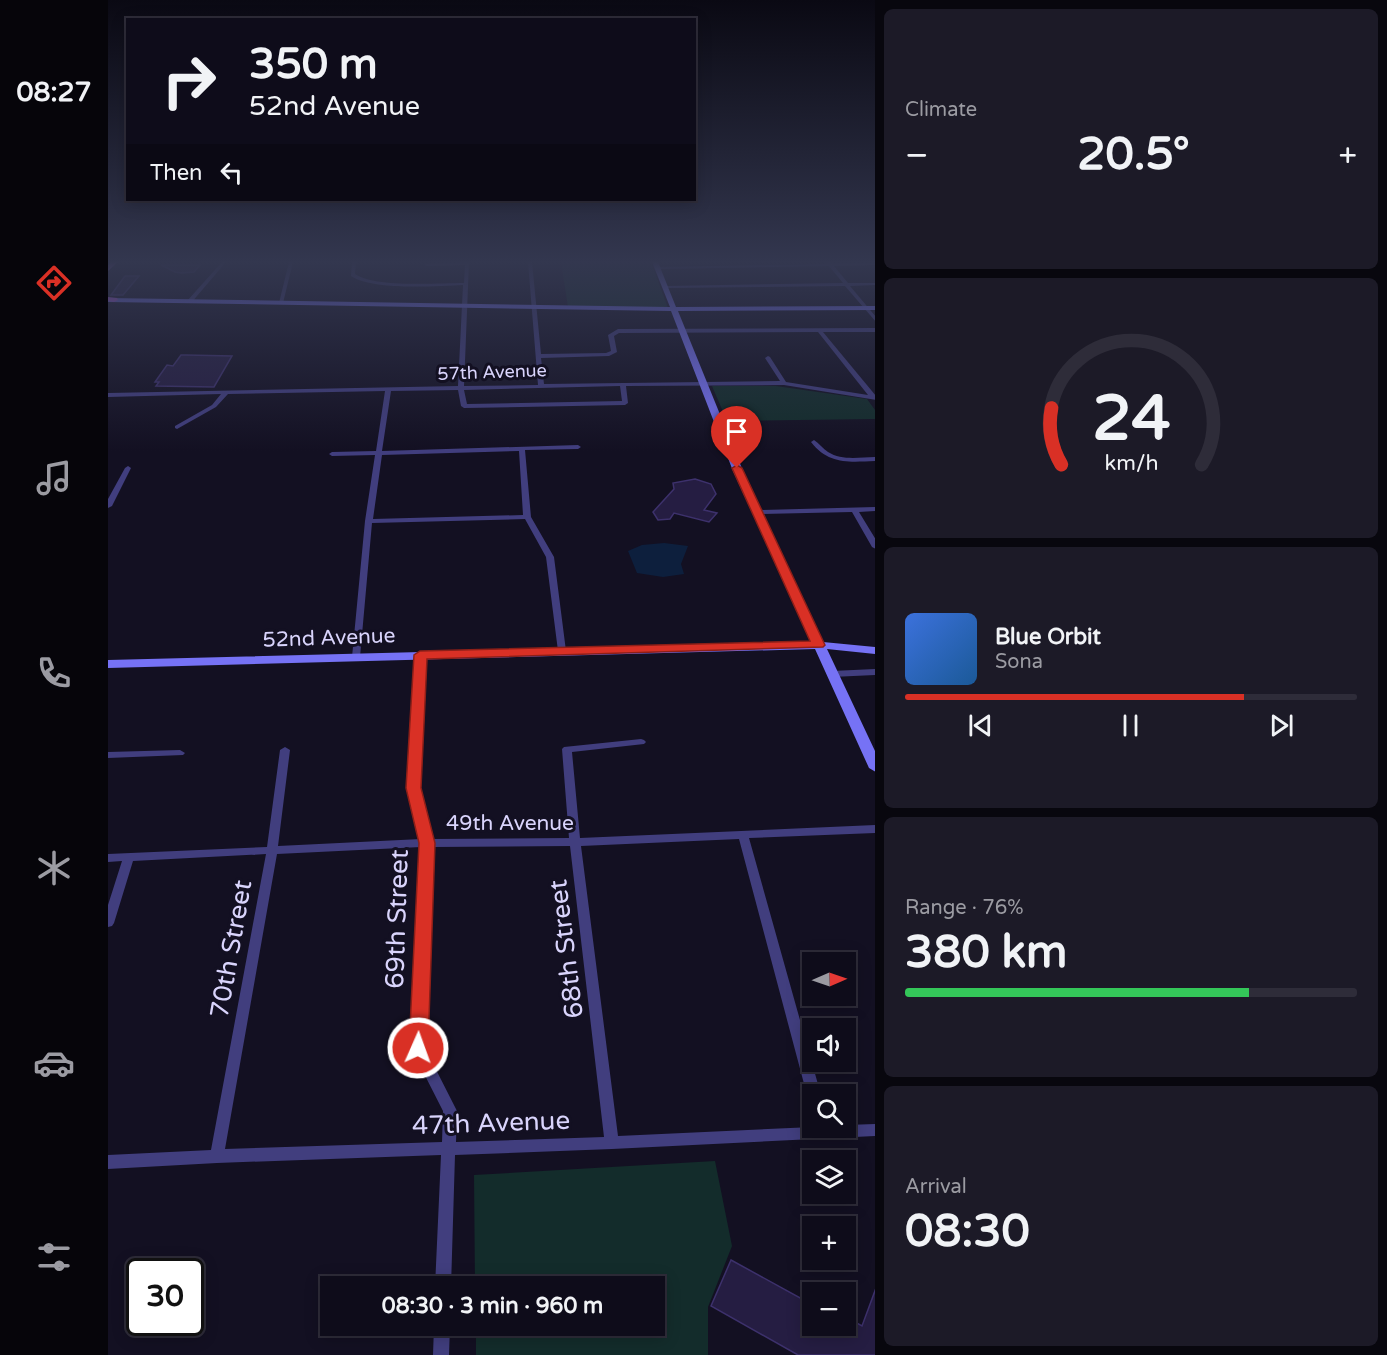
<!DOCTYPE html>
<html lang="en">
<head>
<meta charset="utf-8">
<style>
	body { margin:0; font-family:"Varela Round",sans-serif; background:#1c1a27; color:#f1f3f6; height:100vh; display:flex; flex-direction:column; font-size:22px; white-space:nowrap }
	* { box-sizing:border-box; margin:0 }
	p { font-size:20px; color:#9b9ba2 }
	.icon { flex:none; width:33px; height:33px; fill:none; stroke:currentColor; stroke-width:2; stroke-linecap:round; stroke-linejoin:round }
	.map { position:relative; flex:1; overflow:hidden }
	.details { display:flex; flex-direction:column; gap:9px; padding:9px; background:#08070e; width:512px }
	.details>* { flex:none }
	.top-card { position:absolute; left:18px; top:18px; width:570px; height:183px; border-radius:0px; box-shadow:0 3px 15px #0003,0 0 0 2px #2e2c39; background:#0e0c1a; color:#f1f3f6; overflow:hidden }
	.needle { width:39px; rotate:88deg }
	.tools { position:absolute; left:694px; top:952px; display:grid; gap:12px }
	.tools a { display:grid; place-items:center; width:54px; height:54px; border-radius:0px; background:#0e0c1a; box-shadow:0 3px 15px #0003,0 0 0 2px #2e2c39; font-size:30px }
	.speed { position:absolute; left:18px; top:1258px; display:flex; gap:12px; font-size:30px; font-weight:700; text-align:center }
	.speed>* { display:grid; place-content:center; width:78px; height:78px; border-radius:50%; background:#0e0c1a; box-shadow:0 3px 15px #0003,0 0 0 2px #2e2c39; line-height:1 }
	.speed .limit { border:3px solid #111; border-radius:9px; background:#fff; color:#111 }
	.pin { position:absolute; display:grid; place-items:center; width:51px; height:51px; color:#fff; margin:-62px -26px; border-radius:50% 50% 50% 0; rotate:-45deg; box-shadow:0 0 6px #0007 }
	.pin .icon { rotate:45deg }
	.me { position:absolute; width:66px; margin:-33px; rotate:2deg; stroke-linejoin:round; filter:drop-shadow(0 0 4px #0008) }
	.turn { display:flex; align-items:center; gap:21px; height:126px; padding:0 24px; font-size:27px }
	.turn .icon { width:78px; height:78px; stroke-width:2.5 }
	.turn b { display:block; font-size:42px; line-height:51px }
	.then { display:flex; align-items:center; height:57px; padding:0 24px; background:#0003; gap:12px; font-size:22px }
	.big { font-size:45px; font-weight:700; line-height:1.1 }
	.details .widget { flex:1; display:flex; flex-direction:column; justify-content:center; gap:9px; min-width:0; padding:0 21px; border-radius:9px; background:#1c1a27 }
	.details .dial { align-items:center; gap:0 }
	.dial svg { height:156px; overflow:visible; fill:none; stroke:#2e2c39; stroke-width:7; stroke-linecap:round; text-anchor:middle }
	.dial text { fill:#f1f3f6; stroke:none }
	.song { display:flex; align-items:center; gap:18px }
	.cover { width:72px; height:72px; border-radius:9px; background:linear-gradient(135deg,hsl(220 70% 55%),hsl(210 70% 35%)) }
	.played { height:6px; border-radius:3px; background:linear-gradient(90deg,#d93025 75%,#2e2c39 75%) }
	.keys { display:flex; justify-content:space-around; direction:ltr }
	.heat { display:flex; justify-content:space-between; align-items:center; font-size:33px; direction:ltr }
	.charge { height:9px; border-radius:4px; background:linear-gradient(90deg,#34c759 76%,#2e2c39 0) }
	.trip { position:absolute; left:212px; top:1276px; width:345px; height:60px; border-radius:0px; background:#0e0c1a; box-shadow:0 3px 15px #0003,0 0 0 2px #2e2c39; font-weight:700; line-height:60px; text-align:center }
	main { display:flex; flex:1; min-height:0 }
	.dock { display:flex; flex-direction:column; width:108px; justify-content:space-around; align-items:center; background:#06050a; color:#9b9ba2 }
	.dock .icon { width:42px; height:42px }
	.dock .current { color:#d93025 }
	.dock b { font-size:27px; color:#f1f3f6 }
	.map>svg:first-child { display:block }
	.green { fill:#132c2b }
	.water { fill:#0d1f3d }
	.building { fill:#251d42; stroke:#3d316c; stroke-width:1.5 }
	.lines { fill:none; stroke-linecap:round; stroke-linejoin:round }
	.street { fill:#413e7e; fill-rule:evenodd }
	.secondary { fill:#7672f5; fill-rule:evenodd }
	.primary { fill:#be63f4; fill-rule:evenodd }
	.route { fill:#d93025; stroke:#8d1f18; stroke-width:1.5 }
	.labels { text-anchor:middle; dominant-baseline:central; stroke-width:6; stroke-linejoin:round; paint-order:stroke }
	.far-street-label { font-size:18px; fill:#d9d4fc; stroke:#131022 }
	.street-label { font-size:21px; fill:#d9d4fc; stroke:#131022 }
	.near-street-label { font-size:26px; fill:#d9d4fc; stroke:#131022 }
</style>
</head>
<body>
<main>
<nav class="dock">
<b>08:27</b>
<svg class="icon current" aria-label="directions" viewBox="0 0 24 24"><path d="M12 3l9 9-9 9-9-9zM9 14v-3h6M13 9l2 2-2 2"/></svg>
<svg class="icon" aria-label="music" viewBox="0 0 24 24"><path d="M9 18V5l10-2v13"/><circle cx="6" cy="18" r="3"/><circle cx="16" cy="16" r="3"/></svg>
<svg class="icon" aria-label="phone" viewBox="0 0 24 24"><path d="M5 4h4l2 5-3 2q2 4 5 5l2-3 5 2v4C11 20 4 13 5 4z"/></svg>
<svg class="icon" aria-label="climate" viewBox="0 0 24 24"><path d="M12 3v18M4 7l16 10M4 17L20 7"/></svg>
<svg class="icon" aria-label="car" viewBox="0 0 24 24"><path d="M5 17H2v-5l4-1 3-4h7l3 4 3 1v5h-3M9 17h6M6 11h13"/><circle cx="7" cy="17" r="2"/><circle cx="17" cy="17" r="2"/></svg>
<svg class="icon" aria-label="filters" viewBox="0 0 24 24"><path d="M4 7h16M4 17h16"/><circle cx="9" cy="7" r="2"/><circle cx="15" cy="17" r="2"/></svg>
</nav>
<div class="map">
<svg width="768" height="1355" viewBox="0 0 768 1355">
	<rect width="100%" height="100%" fill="#131022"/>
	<path class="green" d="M 453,262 L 543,262 L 560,308 L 460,307 Z
		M 604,386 L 668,386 L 759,399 L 767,410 L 767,419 L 619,421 Z
		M 607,1161 L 624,1246 L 600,1307 L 600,1355 L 368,1355 L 368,1326 L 546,1326 L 546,1287 L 367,1287 L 366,1175 Z"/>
	<path class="water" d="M 556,543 L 580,546 L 573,564 L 576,574 L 555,577 L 529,573 L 520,551 L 534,545 Z"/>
	<path class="building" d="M 53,265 L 92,265 L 86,272 L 73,273 L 67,272 Z
		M 17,276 L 31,276 L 15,295 L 3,295 Z
		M 73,355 L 78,355 L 124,356 L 106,387 L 48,386 L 51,382 L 47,382 L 59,365 L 65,366 Z
		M 587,479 L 603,484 L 608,494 L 596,510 L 609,513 L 601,522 L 566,513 L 562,519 L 550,520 L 545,512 L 566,489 L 565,483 Z
		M 623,1260 L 705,1305 L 705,1326 L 738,1326 L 738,1317 L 754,1326 L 768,1288 L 768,1355 L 690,1355 L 603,1306 Z"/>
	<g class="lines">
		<path class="street" d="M 114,262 L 118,262 L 83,303 L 79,303 L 79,301 Z
			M 181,262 L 185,262 L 175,303 L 173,304 L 171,303 Z
			M 244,262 L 248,262 L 247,274 C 268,288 330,283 356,283 L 357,265 L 318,266 L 316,264 L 361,262 L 356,386 L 430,385 L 420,262 L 424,262 L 433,354 L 498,353 L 503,351 L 500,335 L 510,329 L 768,328 L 768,332 L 715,332 L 768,396 L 768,400 L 676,385 L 518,386 L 520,403 L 517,405 L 356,408 L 353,406 L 350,390 L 283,391 L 274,451 L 470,445 L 473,447 L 470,449 L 417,450 L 423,517 L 446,557 L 458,651 L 454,654 L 450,651 L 438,557 L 417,519 L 264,523 L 252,657 L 251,659 L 245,659 L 244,657 L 257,521 L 267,455 L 224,456 L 221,454 L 224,452 L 268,451 L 277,391 L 120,394 L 108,407 L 69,429 L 67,428 L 67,426 L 104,405 L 113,394 L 0,397 L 0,393 L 350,386 L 355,285 C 327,286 266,291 243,276 ZM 710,332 L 760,395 L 678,382 L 662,357 L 660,356 L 657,358 L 672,381 L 436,384 L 433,358 L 501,356 L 509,352 L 506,336 L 511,333 ZM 512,386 L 514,401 L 359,404 L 356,390 ZM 411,451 L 415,515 L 265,519 L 274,455 Z
			M 718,262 L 722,262 L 724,263 L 768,263 L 768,265 L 726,266 L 740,283 L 768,283 L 768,285 L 742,286 L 768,317 L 768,322 L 737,286 L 557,288 L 555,287 L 557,286 L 735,283 L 721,266 L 549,269 L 547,268 L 549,267 L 719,264 Z
			M 706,440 C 711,443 715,449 720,452 C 734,461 752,457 768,457 L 768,461 C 741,462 721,465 703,442 Z
			M 20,466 L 23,468 L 4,506 L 0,508 L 0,499 L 17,468 Z
			M 768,507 L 768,511 L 751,512 L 768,540 L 768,549 L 764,547 L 744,512 L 650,514 L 646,512 L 650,510 Z
			M 312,652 L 316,655 L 310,788 L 323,839 L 461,838 L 454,749 L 456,747 L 533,739 L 536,740 L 538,742 L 536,744 L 464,752 L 472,838 L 768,825 L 768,833 L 641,838 L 713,1095 L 705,1095 L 705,1101 L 701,1099 L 699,1095 L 631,839 L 473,846 L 510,1136 L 705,1127 L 705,1128 L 738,1128 L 738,1125 L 768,1124 L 768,1136 L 504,1149 L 347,1155 L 343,1287 L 327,1287 L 333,1155 L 109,1163 L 0,1169 L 0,1155 L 103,1150 L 158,854 L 25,861 L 6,923 L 4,926 L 0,927 L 0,905 L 14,861 L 0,862 L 0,854 L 159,847 L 172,750 L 177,747 L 182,750 L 170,846 L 313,839 L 300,788 L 308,655 ZM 462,846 L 496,1137 L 348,1142 L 349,1111 L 317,1048 L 324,847 ZM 313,847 L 303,1048 L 335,1111 L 334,1142 L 117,1149 L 169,854 Z
			M 768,669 L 768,675 L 724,677 L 720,674 L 724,671 Z
			M 72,750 L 77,753 L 75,755 L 0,758 L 0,752 Z
			M 326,1326 L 342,1326 L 341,1355 L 325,1355 Z"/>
		<path class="secondary" d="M 544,262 L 550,262 L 568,307 L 768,306 L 768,310 L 570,311 L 635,471 L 715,642 L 768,647 L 768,654 L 719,649 L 768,753 L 768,772 L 761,768 L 707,649 L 0,668 L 0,660 L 704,642 L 625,471 L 563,311 L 0,302 L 0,298 L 562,307 Z"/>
		<path class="primary" d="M 4,262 L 10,262 L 0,271 L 0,265 Z
			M 0,297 L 9,298 L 10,300 L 6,302 L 0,301 Z"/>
	</g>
	<linearGradient id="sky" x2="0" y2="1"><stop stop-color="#0a0913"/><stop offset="0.58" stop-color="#33374f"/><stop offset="1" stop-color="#33374f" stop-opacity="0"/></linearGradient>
	<rect width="768" height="451" fill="url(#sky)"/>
	<path class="route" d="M 629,465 L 634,468 L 717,645 L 715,647 L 319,659 L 313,788 L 327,843 L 320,1048 L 317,1054 L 310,1056 L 304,1054 L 301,1048 L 311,843 L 298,788 L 306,655 L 312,651 L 702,641 L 624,468 Z"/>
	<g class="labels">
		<g class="far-street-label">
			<text transform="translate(384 372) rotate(-2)">57th Avenue</text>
		</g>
		<g class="street-label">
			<text transform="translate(221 638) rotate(-2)">52nd Avenue</text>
			<text x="402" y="823">49th Avenue</text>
		</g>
		<g class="near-street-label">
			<text transform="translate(289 919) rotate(-88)">69th Street</text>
			<text transform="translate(123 949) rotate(-80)">70th Street</text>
			<text transform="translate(458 949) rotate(-97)">68th Street</text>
			<text transform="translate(383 1123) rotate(-2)">47th Avenue</text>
		</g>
	</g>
</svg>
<div class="tools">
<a><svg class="needle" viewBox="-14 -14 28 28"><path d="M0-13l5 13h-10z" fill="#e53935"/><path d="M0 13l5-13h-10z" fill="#9b9ba2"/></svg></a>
<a><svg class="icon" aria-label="sound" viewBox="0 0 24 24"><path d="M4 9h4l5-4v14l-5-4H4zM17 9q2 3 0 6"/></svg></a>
<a><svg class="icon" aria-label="search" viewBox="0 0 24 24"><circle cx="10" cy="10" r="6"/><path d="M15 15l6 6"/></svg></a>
<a><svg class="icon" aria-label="layers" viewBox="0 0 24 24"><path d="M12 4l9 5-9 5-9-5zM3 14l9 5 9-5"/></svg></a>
<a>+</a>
<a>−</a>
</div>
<div class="speed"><div class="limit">30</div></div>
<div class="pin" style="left:629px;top:468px;background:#d93025"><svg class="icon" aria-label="arrive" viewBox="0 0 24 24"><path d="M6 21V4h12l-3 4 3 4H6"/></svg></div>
<svg class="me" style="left:310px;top:1048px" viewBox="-20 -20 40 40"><circle r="17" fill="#d93025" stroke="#fff" stroke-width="3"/><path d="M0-11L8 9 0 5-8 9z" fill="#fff"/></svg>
<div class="trip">08:30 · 3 min · 960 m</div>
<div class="top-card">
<div class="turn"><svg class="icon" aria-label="right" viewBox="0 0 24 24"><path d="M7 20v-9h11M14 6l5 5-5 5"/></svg><div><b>350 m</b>52nd Avenue</div></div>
<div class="then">Then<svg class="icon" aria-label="left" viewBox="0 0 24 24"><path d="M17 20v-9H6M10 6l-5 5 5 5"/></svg></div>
</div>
</div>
<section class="details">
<div class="widget"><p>Climate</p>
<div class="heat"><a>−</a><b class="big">20.5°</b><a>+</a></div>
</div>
<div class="widget dial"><svg viewBox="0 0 100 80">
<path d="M14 69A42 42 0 1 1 86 69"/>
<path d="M14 69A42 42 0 0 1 9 40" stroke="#d93025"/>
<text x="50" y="56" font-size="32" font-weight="700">24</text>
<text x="50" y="72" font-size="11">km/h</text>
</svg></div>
<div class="widget">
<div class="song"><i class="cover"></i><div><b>Blue Orbit</b><p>Sona</p></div></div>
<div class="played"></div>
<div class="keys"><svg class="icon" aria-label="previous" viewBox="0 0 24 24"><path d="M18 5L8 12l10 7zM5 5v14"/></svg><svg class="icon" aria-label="pause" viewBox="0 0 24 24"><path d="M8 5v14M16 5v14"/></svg><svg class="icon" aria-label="next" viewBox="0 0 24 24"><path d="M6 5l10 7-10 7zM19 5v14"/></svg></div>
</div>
<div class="widget"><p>Range · 76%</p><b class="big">380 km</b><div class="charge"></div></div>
<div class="widget"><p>Arrival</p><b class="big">08:30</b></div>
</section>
</main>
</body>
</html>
